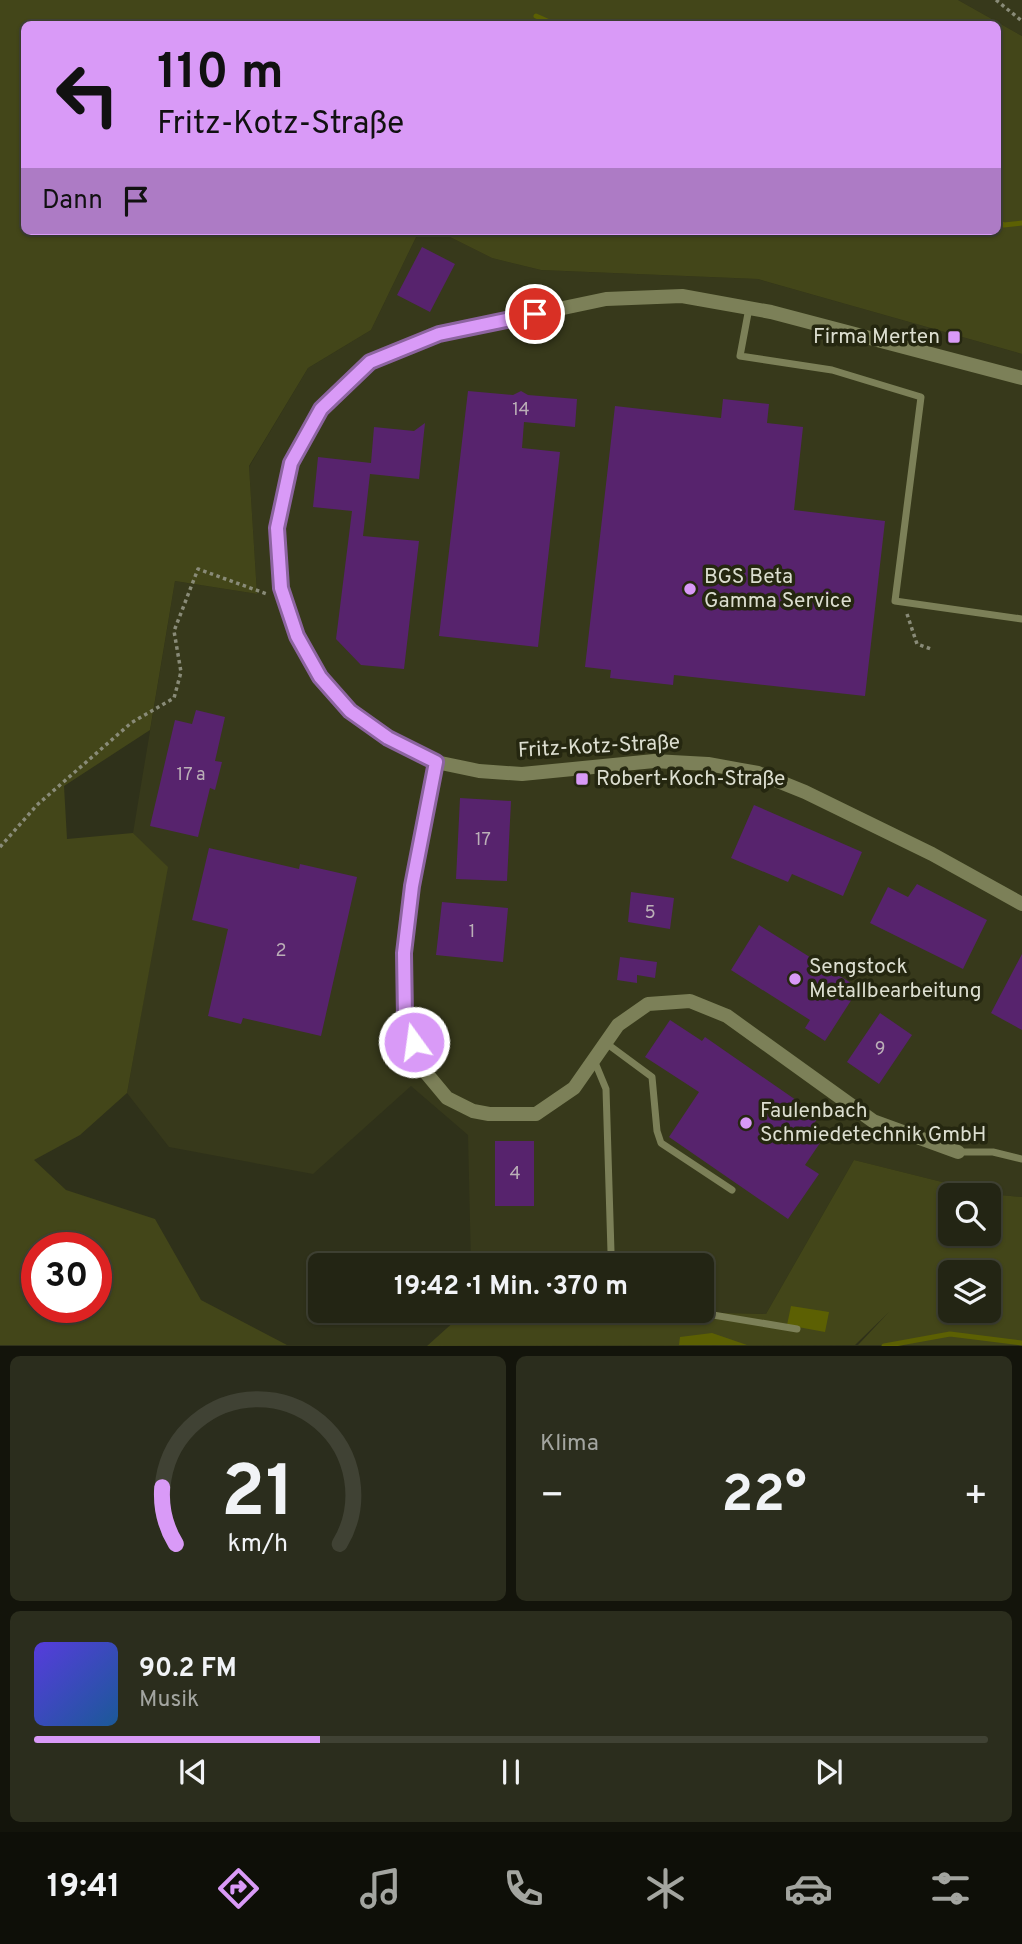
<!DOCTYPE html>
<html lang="de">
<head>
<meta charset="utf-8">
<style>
	body { margin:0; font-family:Overpass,sans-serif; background:#2b2d1d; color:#f1f3f6; height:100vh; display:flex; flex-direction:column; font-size:26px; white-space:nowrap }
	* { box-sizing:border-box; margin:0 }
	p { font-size:23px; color:#a3a5a0 }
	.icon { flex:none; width:38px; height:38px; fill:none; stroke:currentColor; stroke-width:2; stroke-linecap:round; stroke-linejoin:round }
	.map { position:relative; height:1346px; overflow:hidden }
	.side { display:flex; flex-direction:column; gap:10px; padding:10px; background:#13140b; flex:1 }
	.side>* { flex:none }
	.hud { position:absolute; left:21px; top:21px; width:980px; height:214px; border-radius:10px; box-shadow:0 2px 5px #0004,0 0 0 2px #404234; background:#d99af7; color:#111; overflow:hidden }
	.fabs { position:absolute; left:938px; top:1183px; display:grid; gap:14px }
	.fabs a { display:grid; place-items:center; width:63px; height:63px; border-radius:10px; background:#232514; box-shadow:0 2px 5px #0004,0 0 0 2px #404234; font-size:35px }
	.speed { position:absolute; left:21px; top:1232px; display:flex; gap:14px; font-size:35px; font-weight:700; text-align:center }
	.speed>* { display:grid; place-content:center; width:91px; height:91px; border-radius:50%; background:#232514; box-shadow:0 2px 5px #0004,0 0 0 2px #404234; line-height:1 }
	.speed .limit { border:10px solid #d22; background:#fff; color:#111 }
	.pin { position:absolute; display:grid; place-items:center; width:60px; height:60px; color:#fff; margin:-30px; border:4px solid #fff; border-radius:50%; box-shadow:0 2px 7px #0007 }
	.me { position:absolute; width:77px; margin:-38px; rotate:346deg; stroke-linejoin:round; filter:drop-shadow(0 0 5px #0008) }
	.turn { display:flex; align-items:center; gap:24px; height:147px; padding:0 21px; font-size:32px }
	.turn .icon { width:91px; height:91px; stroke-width:2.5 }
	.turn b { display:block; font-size:49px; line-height:60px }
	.then { display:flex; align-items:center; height:66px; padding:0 21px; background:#0003; gap:14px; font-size:26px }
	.big { font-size:52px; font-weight:700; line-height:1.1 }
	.side .widget { flex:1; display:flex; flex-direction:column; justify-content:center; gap:10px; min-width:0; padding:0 24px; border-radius:10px; background:#2b2d1d }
	.side .dial { align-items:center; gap:0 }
	.dial svg { height:182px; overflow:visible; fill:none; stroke:#404234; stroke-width:7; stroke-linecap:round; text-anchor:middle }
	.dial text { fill:#f1f3f6; stroke:none }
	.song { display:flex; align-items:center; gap:21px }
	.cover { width:84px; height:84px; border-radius:10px; background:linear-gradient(135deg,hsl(250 70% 55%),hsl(210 70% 35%)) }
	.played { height:7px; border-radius:4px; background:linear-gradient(90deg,#d99af7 30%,#404234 30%) }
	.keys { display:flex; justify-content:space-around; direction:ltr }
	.heat { display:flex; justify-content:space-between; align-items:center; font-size:38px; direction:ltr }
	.side .tiles { flex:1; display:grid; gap:10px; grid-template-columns:1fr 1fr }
	.widget:last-child { grid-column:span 2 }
	.trip { position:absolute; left:308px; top:1253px; width:406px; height:70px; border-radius:10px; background:#232514; box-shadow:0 2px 5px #0004,0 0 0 2px #404234; font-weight:700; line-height:70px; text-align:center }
	.menu { display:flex; height:112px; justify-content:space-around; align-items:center; background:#0e0f08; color:#a3a5a0 }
	.menu .icon { width:49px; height:49px }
	.menu .selected { color:#d99af7 }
	.menu b { font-size:32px; color:#f1f3f6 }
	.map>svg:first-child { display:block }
	.built { fill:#37391b }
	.green { fill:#434619; fill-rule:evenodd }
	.water { fill:#5c6003 }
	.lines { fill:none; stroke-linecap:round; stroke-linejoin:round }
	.stream { stroke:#5c6003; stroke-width:5 }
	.building { fill:#57236d }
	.path { stroke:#898b78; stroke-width:3.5; stroke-dasharray:3.5 3.5; stroke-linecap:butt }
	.service { stroke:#7c8058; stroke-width:7 }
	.minor { stroke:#7c8058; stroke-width:14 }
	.route-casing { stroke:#8d64a1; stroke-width:18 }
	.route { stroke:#d99af7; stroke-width:12 }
	.poi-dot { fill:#d99af7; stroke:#252710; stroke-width:2.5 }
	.labels { text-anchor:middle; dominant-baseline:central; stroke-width:7; stroke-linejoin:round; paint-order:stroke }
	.number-label { font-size:18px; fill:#bbafb7 }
	.poi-label { font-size:21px; fill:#dcded0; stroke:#252710; text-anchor:start }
	.street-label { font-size:21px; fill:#dcded0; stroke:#252710 }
</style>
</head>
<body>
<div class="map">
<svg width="1022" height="1346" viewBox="0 0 1022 1346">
	<rect width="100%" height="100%" fill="#2f311a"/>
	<path class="built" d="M 958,0 L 1022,0 L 1022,36 Z
		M 419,231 L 438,231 L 492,258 L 541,270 L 758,279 L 1022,354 L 1022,1197 L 990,1194 L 854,1160 L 766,1314 L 646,1311 L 702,1311 L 702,1265 L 471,1265 L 468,1135 L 411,1086 L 313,1174 L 169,1147 L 127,1093 L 167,867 L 133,833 L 175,581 L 257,594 L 249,467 L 308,368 L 371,330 Z"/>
	<path class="green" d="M 0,0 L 958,0 L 1022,36 L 1022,354 L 758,279 L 541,270 L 492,258 L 438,231 L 998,231 L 998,24 L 24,24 L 24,231 L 419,231 L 371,330 L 308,368 L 249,466 L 257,594 L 175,581 L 150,730 L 64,786 L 67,839 L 133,833 L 168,867 L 127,1093 L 80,1135 L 34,1160 L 66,1190 L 155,1219 L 201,1300 L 287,1345 L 0,1345 ZM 37,1248 L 96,1248 L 96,1307 L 37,1307 Z
		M 854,1160 L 990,1194 L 1022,1197 L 1022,1345 L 858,1345 L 889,1312 L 855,1345 L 427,1346 L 466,1311 L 646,1311 L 766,1314 ZM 950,1195 L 989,1195 L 989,1234 L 950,1234 ZM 950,1272 L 989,1272 L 989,1311 L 950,1311 Z"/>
	<path class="water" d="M 791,1306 L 829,1312 L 825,1332 L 787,1325 Z
		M 712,1333 L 747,1345 L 679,1345 L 680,1337 Z"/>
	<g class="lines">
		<path class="stream" d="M 536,16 L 554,24
			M 998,222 L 1004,225 L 1022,223
			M 884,1346 L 950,1334 L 1022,1343"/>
	</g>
	<path class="building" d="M 422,247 L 455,264 L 430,312 L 397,295 Z
		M 468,391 L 513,395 L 521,391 L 528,395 L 577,399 L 575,427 L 524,422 L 522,448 L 560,452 L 538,647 L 439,636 Z
		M 723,399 L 769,404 L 767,423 L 803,427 L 794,510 L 885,521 L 865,696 L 674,675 L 673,685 L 610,678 L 611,670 L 585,667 L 615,406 L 721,418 Z
		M 425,423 L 419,479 L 370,474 L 363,536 L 419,541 L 404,669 L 361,665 L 336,639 L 352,511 L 313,507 L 318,457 L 371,463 L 374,427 L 414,431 Z
		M 196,710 L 225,717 L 215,761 L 222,762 L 215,790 L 210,788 L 198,837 L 150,826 L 175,720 L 192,724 Z
		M 460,798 L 511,801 L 507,881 L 456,879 Z
		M 754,805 L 862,852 L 843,896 L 792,874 L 788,882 L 731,858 Z
		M 209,848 L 299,869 L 300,864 L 357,877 L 321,1036 L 243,1018 L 241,1024 L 208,1016 L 228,929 L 192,920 Z
		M 917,884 L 987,920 L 963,969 L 870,923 L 888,887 L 908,897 Z
		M 631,892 L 674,898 L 670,929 L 628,922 Z
		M 442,902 L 508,908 L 503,962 L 436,955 Z
		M 759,925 L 859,988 L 825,1041 L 805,1028 L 810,1020 L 731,970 Z
		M 1022,954 L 1022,1030 L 991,1013 Z
		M 620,957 L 657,962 L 655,978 L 637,975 L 637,983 L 617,980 Z
		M 880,1013 L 912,1035 L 879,1084 L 847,1062 Z
		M 670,1020 L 702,1041 L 705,1037 L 819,1116 L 809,1131 L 822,1140 L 805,1165 L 819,1174 L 788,1219 L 669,1137 L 699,1092 L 645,1057 Z
		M 495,1141 L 534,1141 L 534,1206 L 495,1206 Z"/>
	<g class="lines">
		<path class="path" d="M 996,0 L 1022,21
			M 907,614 L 917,644 L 931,649
			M 0,847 L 37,805 L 131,723 L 174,698 L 181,672 L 174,631 L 198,569 L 267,594"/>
		<path class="service" d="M 749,308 L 740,356 L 832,370 L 921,397 L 895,601 L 1022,619
			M 606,1043 L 652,1077 L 657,1131 L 661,1143 L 732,1190
			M 594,1060 L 606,1089 L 611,1252 L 615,1265
			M 958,1152 L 993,1152 L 1022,1159
			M 689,1311 L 797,1329"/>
		<path class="minor" d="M 1022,378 L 771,312 L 682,296 L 606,299 L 439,334 L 370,362 L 321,409 L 291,463 L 277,528 L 281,588 L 297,636 L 320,677 L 350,711 L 388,738 L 436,762 L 479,771 L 522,774 L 654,761 L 708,764 L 758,773 L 805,792 L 932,854 L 1022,904
			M 436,762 L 412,886 L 404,953 L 405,1017 L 422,1068 L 447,1098 L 473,1111 L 489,1114 L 536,1114 L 574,1088 L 618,1025 L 648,1004 L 690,1001 L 727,1016 L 873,1121 L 958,1152"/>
	</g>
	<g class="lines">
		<defs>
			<path id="route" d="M 414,1042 L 405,1017 L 404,953 L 412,886 L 436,762 L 388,738 L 350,711 L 320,677 L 297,636 L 281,588 L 277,528 L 291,463 L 321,409 L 370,362 L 439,334 L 535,314"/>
		</defs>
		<use href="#route" class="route-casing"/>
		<use href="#route" class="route"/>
	</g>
	<g class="poi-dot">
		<rect x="947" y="330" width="14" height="14" rx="3.5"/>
		<circle cx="690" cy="589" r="7"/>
		<rect x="575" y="772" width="14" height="14" rx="3.5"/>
		<circle cx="795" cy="979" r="7"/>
		<circle cx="746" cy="1123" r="7"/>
	</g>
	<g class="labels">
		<g class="number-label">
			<text x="521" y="410">14</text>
			<text x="191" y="775">17 a</text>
			<text x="483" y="840">17</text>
			<text x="650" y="913">5</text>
			<text x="472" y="932">1</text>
			<text x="281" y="951">2</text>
			<text x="880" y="1049">9</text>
			<text x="515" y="1174">4</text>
		</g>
		<g class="poi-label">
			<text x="940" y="337" text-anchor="end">Firma Merten</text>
			<text x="704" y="577">BGS Beta<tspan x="704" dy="24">Gamma Service</tspan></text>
			<text x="596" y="779">Robert-Koch-Straße</text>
			<text x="809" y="967">Sengstock<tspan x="809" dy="24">Metallbearbeitung</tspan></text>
			<text x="760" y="1111">Faulenbach<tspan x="760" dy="24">Schmiedetechnik GmbH</tspan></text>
		</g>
		<g class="street-label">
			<text transform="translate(599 747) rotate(-3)">Fritz-Kotz-Straße</text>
		</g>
	</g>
</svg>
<div class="fabs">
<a><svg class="icon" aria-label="search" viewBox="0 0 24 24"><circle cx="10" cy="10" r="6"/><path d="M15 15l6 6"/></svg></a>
<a><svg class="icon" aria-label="layers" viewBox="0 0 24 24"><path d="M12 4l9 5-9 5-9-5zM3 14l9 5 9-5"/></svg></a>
</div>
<div class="speed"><div class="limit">30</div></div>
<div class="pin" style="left:535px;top:314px;background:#d93025"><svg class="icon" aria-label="arrive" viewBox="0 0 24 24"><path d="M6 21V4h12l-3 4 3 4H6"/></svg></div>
<svg class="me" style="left:414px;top:1042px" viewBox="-20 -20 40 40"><circle r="17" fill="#d99af7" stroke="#fff" stroke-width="3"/><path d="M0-11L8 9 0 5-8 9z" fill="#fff"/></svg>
<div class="trip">19:42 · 1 Min. · 370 m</div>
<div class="hud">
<div class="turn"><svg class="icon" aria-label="left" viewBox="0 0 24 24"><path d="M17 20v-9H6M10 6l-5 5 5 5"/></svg><div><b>110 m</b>Fritz-Kotz-Straße</div></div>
<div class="then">Dann<svg class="icon" aria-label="arrive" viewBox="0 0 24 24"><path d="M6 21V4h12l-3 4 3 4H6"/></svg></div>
</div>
</div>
<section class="side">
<div class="tiles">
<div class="widget dial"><svg viewBox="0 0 100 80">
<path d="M14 69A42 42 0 1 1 86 69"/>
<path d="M14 69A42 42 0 0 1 8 44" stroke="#d99af7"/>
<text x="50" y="56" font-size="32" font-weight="700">21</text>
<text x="50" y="72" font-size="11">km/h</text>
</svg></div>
<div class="widget"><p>Klima</p>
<div class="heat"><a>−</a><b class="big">22°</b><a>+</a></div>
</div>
<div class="widget">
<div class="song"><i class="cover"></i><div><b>90.2 FM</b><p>Musik</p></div></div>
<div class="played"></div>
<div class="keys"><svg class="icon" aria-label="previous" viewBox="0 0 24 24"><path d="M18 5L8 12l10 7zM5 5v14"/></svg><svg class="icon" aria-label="pause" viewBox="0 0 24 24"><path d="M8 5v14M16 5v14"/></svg><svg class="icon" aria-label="next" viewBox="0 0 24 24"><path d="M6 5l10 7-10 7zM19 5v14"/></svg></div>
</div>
</div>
</section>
<nav class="menu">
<b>19:41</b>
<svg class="icon selected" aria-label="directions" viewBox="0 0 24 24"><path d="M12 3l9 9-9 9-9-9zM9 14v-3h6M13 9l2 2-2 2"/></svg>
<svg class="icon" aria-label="music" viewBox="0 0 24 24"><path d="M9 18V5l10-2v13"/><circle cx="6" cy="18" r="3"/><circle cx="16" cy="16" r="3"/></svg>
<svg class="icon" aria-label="phone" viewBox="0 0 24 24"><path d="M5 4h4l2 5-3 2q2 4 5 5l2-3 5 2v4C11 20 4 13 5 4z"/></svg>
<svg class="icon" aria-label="climate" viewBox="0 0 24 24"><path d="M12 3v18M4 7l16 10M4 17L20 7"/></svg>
<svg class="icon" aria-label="car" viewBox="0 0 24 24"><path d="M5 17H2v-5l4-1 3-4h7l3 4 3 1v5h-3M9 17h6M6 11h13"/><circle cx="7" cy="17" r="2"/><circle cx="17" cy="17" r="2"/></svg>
<svg class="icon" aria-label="filters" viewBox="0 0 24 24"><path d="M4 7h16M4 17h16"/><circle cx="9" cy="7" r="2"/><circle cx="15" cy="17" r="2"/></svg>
</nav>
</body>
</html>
